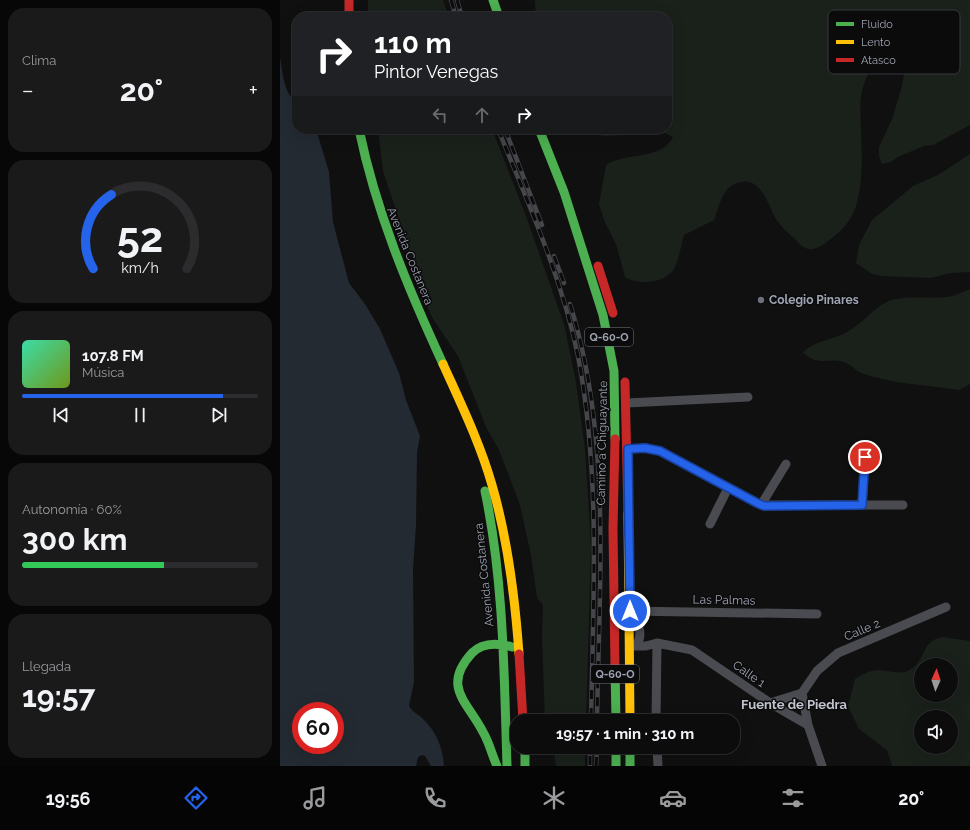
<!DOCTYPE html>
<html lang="es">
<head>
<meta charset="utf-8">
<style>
	body { margin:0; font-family:Raleway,sans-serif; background:#1a1a1b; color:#f1f3f6; height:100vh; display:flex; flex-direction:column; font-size:15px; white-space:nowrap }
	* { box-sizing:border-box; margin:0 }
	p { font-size:13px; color:#9a9b9d }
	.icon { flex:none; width:22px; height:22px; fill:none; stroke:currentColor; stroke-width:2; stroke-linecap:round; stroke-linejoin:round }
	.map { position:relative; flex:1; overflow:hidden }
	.side { display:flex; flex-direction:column; gap:8px; padding:8px; background:#070707; width:280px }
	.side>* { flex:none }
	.guide { position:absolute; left:12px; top:12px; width:380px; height:122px; border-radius:16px; box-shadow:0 4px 16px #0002,0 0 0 1px #2c2c2e; background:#202124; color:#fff; overflow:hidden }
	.needle { width:26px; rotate:3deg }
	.tools { position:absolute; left:634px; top:658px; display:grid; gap:8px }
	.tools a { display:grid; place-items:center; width:44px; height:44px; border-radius:50%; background:#0c0c0d; box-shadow:0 4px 16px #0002,0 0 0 1px #2c2c2e; font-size:20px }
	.speed { position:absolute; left:12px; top:702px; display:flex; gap:8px; font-size:20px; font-weight:700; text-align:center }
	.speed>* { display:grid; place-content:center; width:52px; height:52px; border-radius:50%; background:#0c0c0d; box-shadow:0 4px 16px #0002,0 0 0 1px #2c2c2e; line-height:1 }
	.speed .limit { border:6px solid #d22; background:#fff; color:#111 }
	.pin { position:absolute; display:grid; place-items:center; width:34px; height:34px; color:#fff; margin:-17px; border:2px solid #fff; border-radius:50%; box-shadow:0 1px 4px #0007 }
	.me { position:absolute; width:44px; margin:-22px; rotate:0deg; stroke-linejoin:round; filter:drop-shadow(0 0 3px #0008) }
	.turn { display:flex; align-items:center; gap:14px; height:84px; padding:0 16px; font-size:18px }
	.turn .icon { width:52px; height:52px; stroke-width:2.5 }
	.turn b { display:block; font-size:28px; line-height:34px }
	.lanes { display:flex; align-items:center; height:38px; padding:0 16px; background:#0003; justify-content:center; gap:20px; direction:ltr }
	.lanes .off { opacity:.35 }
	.big { font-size:30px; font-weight:700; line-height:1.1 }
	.side .tile { flex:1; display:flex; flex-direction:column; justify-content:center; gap:6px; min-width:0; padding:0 14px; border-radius:16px; background:#1a1a1b }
	.side .dial { align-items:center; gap:0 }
	.dial svg { height:104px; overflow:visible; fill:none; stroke:#2c2c2e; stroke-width:7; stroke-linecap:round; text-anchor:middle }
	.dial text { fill:#f1f3f6; stroke:none }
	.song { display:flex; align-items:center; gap:12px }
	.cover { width:48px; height:48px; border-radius:6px; background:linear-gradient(135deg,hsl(160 70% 55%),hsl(80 70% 35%)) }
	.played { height:4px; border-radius:2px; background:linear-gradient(90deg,#2563eb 85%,#2c2c2e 85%) }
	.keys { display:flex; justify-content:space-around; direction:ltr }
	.heat { display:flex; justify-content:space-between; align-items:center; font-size:22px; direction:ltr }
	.charge { height:6px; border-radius:3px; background:linear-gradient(90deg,#34c759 60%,#2c2c2e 0) }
	.trip { position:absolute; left:230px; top:714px; width:230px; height:40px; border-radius:16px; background:#0c0c0d; box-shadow:0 4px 16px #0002,0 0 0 1px #2c2c2e; font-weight:700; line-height:40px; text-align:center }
	.dock { display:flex; height:64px; justify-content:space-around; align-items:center; background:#050505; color:#9a9b9d }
	.dock .icon { width:28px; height:28px }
	.dock .active { color:#2563eb }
	.dock b { font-size:18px; color:#f1f3f6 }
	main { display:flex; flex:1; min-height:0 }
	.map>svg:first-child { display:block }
	.green { fill:#1a211b; fill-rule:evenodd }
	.water { fill:#232a32; fill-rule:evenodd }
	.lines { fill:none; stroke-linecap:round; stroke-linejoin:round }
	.street { stroke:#4a4b50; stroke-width:9 }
	.fast { stroke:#4caf50; stroke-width:9 }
	.slow { stroke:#ffc107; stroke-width:9 }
	.jam { stroke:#c62828; stroke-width:9 }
	.rail-casing { stroke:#45464a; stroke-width:4.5 }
	.rail { stroke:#0b0b0c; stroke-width:3; stroke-dasharray:9; stroke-linecap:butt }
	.route-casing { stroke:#184099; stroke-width:10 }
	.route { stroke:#2563eb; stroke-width:7 }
	.poi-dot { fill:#6d707a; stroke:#0b0b0c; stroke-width:1.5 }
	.labels { text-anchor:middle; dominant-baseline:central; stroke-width:3; stroke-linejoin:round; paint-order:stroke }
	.shield { fill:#0b0b0c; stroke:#737681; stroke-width:1 }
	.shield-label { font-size:11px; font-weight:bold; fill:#9fa4b3 }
	.street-label { font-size:12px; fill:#9fa4b3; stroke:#0b0b0c }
	.poi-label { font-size:12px; font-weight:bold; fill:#9fa4b3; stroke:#0b0b0c; text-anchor:start }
	.neighbourhood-label { font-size:13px; font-weight:bold; fill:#c1c4cf; stroke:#0b0b0c }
	.key { fill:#0b0b0c; stroke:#37393e; stroke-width:1 }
	.key-label { font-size:11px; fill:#9fa4b3 }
</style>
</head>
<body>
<main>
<section class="side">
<div class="tile"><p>Clima</p>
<div class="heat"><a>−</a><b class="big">20°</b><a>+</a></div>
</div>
<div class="tile dial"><svg viewBox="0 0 100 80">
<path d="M14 69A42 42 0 1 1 86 69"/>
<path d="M14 69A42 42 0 0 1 28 12" stroke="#2563eb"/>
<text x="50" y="56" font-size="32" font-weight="700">52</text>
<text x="50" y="72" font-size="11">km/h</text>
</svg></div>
<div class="tile">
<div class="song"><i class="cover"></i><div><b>107.8 FM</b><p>Música</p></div></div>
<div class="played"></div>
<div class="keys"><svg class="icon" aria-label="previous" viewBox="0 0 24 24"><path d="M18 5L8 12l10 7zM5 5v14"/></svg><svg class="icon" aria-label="pause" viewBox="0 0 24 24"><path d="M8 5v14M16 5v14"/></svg><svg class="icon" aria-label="next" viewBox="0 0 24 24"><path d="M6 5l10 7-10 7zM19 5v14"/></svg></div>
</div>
<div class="tile"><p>Autonomía · 60%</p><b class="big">300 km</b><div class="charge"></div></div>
<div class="tile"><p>Llegada</p><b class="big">19:57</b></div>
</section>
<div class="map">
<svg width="690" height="766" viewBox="0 0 690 766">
	<rect width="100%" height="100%" fill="#101011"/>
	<path class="green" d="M 88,0 L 163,0 L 169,17 L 88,17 Z
		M 255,0 L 690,0 L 690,125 L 653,145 L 644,146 L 618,157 L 611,162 L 602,164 L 599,156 L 599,147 L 612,119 L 621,90 L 632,35 L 625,30 C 611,33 607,41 600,53 C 593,64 585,78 582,91 C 579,104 581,118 581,131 C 582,155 583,183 576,206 C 571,221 561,232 548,241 C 543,245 536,250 529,249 C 523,248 519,244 515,239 C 508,233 501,227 496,219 C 488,205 481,177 460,182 C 442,186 440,205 434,220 L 404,235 C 401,246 399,259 394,269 C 385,284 358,285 345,277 L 336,244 L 324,220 L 319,204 L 326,165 C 346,152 380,161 393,137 L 385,133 L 324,136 L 314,134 L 307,129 L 387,129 L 387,17 L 256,17 Z
		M 98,129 L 212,129 L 246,216 L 284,324 L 296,382 L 305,449 L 311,547 L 306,721 L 265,721 L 262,635 L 263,605 L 257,598 L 251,555 L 240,505 L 219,450 L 206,427 L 178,356 L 153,319 L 145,302 L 134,264 L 103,171 Z
		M 690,154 L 690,272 L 670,273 L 651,278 L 601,276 L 592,274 L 576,263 L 579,245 L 592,220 L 633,186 L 658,175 Z
		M 690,289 L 690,384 L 679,390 C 647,385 612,384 581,373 C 576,371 572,365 566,363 C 550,356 537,368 523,352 C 536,340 553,340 567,332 C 586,322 596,302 617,299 C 634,296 651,299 667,297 C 675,296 683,292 690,289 Z
		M 662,637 L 690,641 L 690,766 L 612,766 L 607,750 L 579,729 L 568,706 L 575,679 C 580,676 587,672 592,671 C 605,668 619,677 631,669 C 646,660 641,641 662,637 ZM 641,665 L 671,665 L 671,695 L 641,695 ZM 641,717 L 671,717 L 671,747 L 641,747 Z
		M 273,747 L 305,747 L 305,766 L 276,766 Z"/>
	<path class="water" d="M 0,58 C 3,72 3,94 17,102 L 17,129 L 36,129 L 49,172 L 53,222 L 69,283 L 85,304 L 100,329 L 119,373 L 126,400 L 140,436 L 137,452 L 136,525 L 133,569 L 134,682 L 129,706 C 133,713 138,714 143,719 C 156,731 163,748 164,766 L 151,766 L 145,756 L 142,755 L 138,757 L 136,766 L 0,766 ZM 21,711 L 55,711 L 55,745 L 21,745 Z"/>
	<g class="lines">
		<path class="street" d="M 347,403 L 468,397
			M 348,449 L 365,448 L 380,451 L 481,505 L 623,505
			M 481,505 L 506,464
			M 582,505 L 585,457
			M 430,524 L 448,488
			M 349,611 L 537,614
			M 350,612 C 358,623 365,635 355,646
			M 350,646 L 366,646 L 377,643 L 412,650 L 490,703 L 528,725 L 542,766
			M 522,693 L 528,725
			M 490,703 L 522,693 L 537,671 L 558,653 L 666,607
			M 376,721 L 377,643
			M 377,747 L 378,766"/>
		<path class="fast" d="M 213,0 L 219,17
			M 79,129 C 96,212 128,288 163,364
			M 259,129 L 284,192 L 323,315 L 334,371 L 335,439
			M 205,491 C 224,582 224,674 227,766
			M 335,667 L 336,721
			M 245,747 L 245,766
			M 336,747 L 336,766
			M 350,747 L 350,766
			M 217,766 C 212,755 209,742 203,732 C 188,702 161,687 192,653 C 203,642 218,643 232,647"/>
		<path class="slow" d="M 163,364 C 181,404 200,443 212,485 C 228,540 235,597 239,654
			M 348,513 L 350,721"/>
		<path class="jam" d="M 69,0 L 69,17
			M 318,266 L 333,313
			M 345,382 L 348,513
			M 239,654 L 243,721
			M 335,667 L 333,529 L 335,439"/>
		<defs>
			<path id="rail" d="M 171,0 L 176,17
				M 177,0 L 182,17
				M 218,129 C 248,203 282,278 298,356 C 321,476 313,600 311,721
				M 225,129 L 262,225
				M 274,256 L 284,283
				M 290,304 C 332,436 319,584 317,721
				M 310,765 L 310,747
				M 316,766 L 317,747"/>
		</defs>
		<use href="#rail" class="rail-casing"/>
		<use href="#rail" class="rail"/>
	</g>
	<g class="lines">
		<defs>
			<path id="route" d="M 350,611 L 348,449 L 365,448 L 380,451 L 477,503 L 484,506 L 582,505 L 585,457"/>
		</defs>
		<use href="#route" class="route-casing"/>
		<use href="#route" class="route"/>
	</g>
	<circle class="poi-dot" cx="481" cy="300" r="4"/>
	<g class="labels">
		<g class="shield">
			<rect x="305" y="328" width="48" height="18" rx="3"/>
			<rect x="311" y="665" width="48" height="18" rx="3"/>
		</g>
		<g class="shield-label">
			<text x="329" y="337">Q-60-O</text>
			<text x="335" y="674">Q-60-O</text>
		</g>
		<g class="street-label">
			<text transform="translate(130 256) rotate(68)">Avenida Costanera</text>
			<text transform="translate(322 443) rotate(-89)">Camino a Chiguayante</text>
			<text transform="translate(204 575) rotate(-96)">Avenida Costanera</text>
			<text transform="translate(444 600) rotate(1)">Las Palmas</text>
			<text transform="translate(582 630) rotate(-23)">Calle 2</text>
			<text transform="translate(469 674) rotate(35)">Calle 1</text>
		</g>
		<g class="poi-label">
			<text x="489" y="300">Colegio Pinares</text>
		</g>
		<g class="neighbourhood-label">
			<text x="514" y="704">Fuente de Piedra</text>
		</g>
	</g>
	<rect x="548" y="10" width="132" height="64" rx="6" class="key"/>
	<rect x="556" y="22" width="18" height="4" fill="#4caf50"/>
	<rect x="556" y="40" width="18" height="4" fill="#ffc107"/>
	<rect x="556" y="58" width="18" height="4" fill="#c62828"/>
	<g class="key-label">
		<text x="581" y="28">Fluido</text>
		<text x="581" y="46">Lento</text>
		<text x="581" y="64">Atasco</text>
	</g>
</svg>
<div class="tools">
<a><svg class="needle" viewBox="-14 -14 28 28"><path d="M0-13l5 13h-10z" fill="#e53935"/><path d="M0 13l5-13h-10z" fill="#9a9b9d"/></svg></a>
<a><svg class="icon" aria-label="sound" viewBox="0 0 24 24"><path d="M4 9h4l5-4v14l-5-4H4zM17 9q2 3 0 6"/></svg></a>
</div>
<div class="speed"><div class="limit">60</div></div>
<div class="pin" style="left:585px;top:457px;background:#d93025"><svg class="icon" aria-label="arrive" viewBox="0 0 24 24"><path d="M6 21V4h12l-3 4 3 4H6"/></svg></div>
<svg class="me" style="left:350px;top:611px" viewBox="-20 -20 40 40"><circle r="17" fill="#2563eb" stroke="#fff" stroke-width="3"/><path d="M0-11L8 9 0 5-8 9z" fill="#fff"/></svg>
<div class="trip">19:57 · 1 min · 310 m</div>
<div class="guide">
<div class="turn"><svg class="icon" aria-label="right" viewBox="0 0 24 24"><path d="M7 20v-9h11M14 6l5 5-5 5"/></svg><div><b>110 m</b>Pintor Venegas</div></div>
<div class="lanes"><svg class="icon off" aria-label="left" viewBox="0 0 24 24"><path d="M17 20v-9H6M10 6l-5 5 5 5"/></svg><svg class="icon off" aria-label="ahead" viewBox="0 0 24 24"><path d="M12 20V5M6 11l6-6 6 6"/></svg><svg class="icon" aria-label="right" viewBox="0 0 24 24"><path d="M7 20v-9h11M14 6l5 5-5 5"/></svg></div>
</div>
</div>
</main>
<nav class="dock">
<b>19:56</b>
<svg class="icon active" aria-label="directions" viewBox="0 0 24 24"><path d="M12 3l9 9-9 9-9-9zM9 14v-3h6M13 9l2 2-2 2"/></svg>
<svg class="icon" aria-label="music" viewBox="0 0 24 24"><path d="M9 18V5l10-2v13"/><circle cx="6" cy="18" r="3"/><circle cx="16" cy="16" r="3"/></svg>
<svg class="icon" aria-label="phone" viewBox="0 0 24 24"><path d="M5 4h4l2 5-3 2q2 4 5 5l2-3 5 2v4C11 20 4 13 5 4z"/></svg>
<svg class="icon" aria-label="climate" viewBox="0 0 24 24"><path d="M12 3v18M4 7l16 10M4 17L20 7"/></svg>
<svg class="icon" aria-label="car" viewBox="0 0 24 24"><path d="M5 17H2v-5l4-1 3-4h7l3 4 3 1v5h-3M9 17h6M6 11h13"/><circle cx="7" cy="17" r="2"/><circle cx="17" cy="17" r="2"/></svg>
<svg class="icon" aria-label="filters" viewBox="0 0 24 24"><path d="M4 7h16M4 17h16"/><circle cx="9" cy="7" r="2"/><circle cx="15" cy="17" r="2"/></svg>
<b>20°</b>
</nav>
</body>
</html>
